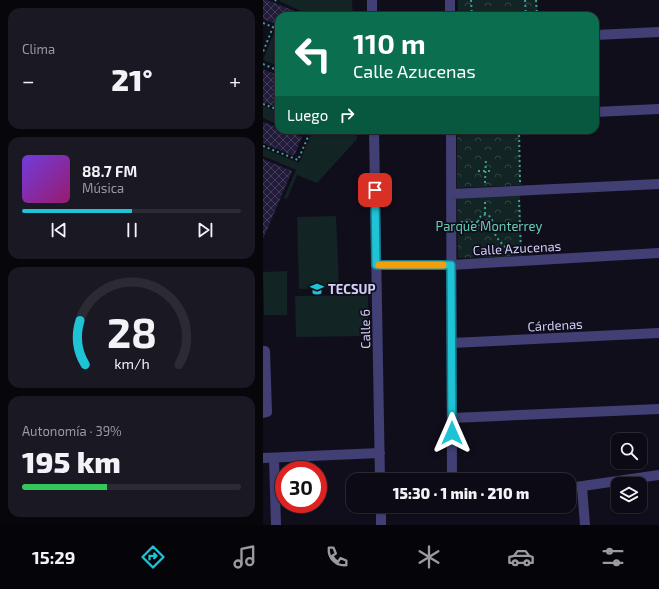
<!DOCTYPE html>
<html lang="es">
<head>
<meta charset="utf-8">
<style>
	body { margin:0; font-family:"Exo 2",sans-serif; background:#1a1822; color:#f1f3f6; height:100vh; display:flex; flex-direction:column; font-size:15px; white-space:nowrap }
	* { box-sizing:border-box; margin:0 }
	p { font-size:13px; color:#9a9aa0 }
	.icon { flex:none; width:22px; height:22px; fill:none; stroke:currentColor; stroke-width:2; stroke-linecap:round; stroke-linejoin:round }
	.map { position:relative; flex:1; overflow:hidden }
	.drawer { display:flex; flex-direction:column; gap:8px; padding:8px; background:#07060b; width:263px }
	.drawer>* { flex:none }
	.hud { position:absolute; left:12px; top:12px; width:324px; height:122px; border-radius:12px; box-shadow:0 1px 3px #0004,0 0 0 1px #2c2b34; background:#0b6e4f; color:#fff; overflow:hidden }
	.buttons { position:absolute; left:348px; top:433px; display:grid; gap:8px }
	.buttons a { display:grid; place-items:center; width:36px; height:36px; border-radius:8px; background:#0c0a14; box-shadow:0 1px 3px #0004,0 0 0 1px #2c2b34; font-size:20px }
	.speed { position:absolute; left:12px; top:461px; display:flex; gap:8px; font-size:20px; font-weight:700; text-align:center }
	.speed>* { display:grid; place-content:center; width:52px; height:52px; border-radius:50%; background:#0c0a14; box-shadow:0 1px 3px #0004,0 0 0 1px #2c2b34; line-height:1 }
	.speed .limit { border:6px solid #d22; background:#fff; color:#111 }
	.pin { position:absolute; display:grid; place-items:center; width:34px; height:34px; color:#fff; margin:-17px; border-radius:8px; box-shadow:0 2px 6px #0006 }
	.me { position:absolute; width:44px; margin:-22px; rotate:0deg; stroke-linejoin:round; filter:drop-shadow(0 0 3px #0008) }
	.turn { display:flex; align-items:center; gap:14px; height:84px; padding:0 12px; font-size:18px }
	.turn .icon { width:52px; height:52px; stroke-width:2.5 }
	.turn b { display:block; font-size:28px; line-height:34px }
	.then { display:flex; align-items:center; height:38px; padding:0 12px; background:#0003; gap:8px; font-size:15px }
	.big { font-size:30px; font-weight:800; line-height:1.1 }
	.drawer .widget { flex:1; display:flex; flex-direction:column; justify-content:center; gap:6px; min-width:0; padding:0 14px; border-radius:12px; background:#1a1822 }
	.drawer .dial { align-items:center; gap:0 }
	.dial svg { height:104px; overflow:visible; fill:none; stroke:#2c2b34; stroke-width:7; stroke-linecap:round; text-anchor:middle }
	.dial text { fill:#f1f3f6; stroke:none }
	.song { display:flex; align-items:center; gap:12px }
	.cover { width:48px; height:48px; border-radius:6px; background:linear-gradient(135deg,hsl(260 70% 55%),hsl(320 70% 35%)) }
	.played { height:4px; border-radius:2px; background:linear-gradient(90deg,#1ec4d5 50%,#2c2b34 50%) }
	.keys { display:flex; justify-content:space-around; direction:ltr }
	.heat { display:flex; justify-content:space-between; align-items:center; font-size:22px; direction:ltr }
	.charge { height:6px; border-radius:3px; background:linear-gradient(90deg,#34c759 39%,#2c2b34 0) }
	.trip { position:absolute; left:83px; top:473px; width:230px; height:40px; border-radius:12px; background:#0c0a14; box-shadow:0 1px 3px #0004,0 0 0 1px #2c2b34; font-weight:800; line-height:40px; text-align:center }
	.menu { display:flex; height:64px; justify-content:space-around; align-items:center; background:#050408; color:#9a9aa0 }
	.menu .icon { width:28px; height:28px }
	.menu .selected { color:#1ec4d5 }
	.menu b { font-size:18px; color:#f1f3f6 }
	main { display:flex; flex:1; min-height:0 }
	.map>svg:first-child { display:block }
	.green { fill:#122423 }
	.forest { fill:url(#forest-crowns) }
	.building { fill:url(#building-cross-hatch) }
	.lines { fill:none; stroke-linecap:round; stroke-linejoin:round }
	.path { stroke:#3c9f98; stroke-width:2; stroke-dasharray:2 3; stroke-linecap:butt }
	.minor { stroke:#413f74; stroke-width:10 }
	.route-casing { stroke:#147f8a; stroke-width:10 }
	.route { stroke:#1ec4d5; stroke-width:7 }
	.slow { stroke:#f59e0b; stroke-width:7 }
	.labels { text-anchor:middle; dominant-baseline:central; stroke-width:3.5; stroke-linejoin:round; paint-order:stroke }
	.park-label { font-size:13px; fill:#66cdb3; stroke:#100e1b }
	.street-label { font-size:13px; fill:#d3cff8; stroke:#100e1b }
	.poi-label { font-size:13px; font-weight:bold; fill:#d3cff8; stroke:#100e1b; text-anchor:start }
</style>
</head>
<body>
<main>
<section class="drawer">
<div class="widget"><p>Clima</p>
<div class="heat"><a>−</a><b class="big">21°</b><a>+</a></div>
</div>
<div class="widget">
<div class="song"><i class="cover"></i><div><b>88.7 FM</b><p>Música</p></div></div>
<div class="played"></div>
<div class="keys"><svg class="icon" aria-label="previous" viewBox="0 0 24 24"><path d="M18 5L8 12l10 7zM5 5v14"/></svg><svg class="icon" aria-label="pause" viewBox="0 0 24 24"><path d="M8 5v14M16 5v14"/></svg><svg class="icon" aria-label="next" viewBox="0 0 24 24"><path d="M6 5l10 7-10 7zM19 5v14"/></svg></div>
</div>
<div class="widget dial"><svg viewBox="0 0 100 80">
<path d="M14 69A42 42 0 1 1 86 69"/>
<path d="M14 69A42 42 0 0 1 10 35" stroke="#1ec4d5"/>
<text x="50" y="56" font-size="32" font-weight="700">28</text>
<text x="50" y="72" font-size="11">km/h</text>
</svg></div>
<div class="widget"><p>Autonomía · 39%</p><b class="big">195 km</b><div class="charge"></div></div>
</section>
<div class="map">
<svg width="396" height="525" viewBox="0 0 396 525">
	<defs>
		<pattern id="forest-crowns" width="20" height="18" patternUnits="userSpaceOnUse"><rect width="20" height="18" fill="#122423"/><path d="M2 6a3 3 0 1 1 6 0M12 15a3 3 0 1 1 6 0" fill="none" stroke="#344344"/></pattern>
		<pattern id="building-cross-hatch" width="8" height="8" patternUnits="userSpaceOnUse"><rect width="8" height="8" fill="#221c3a"/><path d="M0 0l8 8M0 8l8-8" fill="none" stroke="#413c57"/></pattern>
	</defs>
	<rect width="100%" height="100%" fill="#100e1b"/>
	<path class="green" d="M 17,0 L 89,0 L 90,16 L 49,16 L 16,1 Z
		M 13,27 L 16,28 L 16,66 L 0,60 Z
		M 0,106 L 16,112 L 16,125 L 0,118 Z
		M 50,130 L 94,130 L 94,139 L 54,183 L 34,175 L 24,199 L 21,198 L 33,170 L 0,156 L 0,148 L 36,163 Z
		M 73,216 L 76,288 L 36,289 L 34,217 Z
		M 24,271 L 24,315 L 1,315 L 0,272 Z
		M 105,295 L 105,336 L 33,337 L 32,296 Z"/>
	<path class="forest" d="M 195,0 L 274,0 L 275,16 L 195,16 Z
		M 194,130 L 256,130 L 258,185 L 194,188 Z
		M 257,194 L 259,256 L 195,258 L 194,197 Z"/>
	<path class="building" d="M 0,0 L 4,0 L 44,16 L 16,16 L 16,25 L 0,19 Z
		M 0,69 L 16,76 L 16,108 L 0,102 Z
		M 0,122 L 16,128 L 16,130 L 20,130 L 39,137 L 31,156 L 0,143 Z
		M 0,159 L 29,171 L 0,239 Z"/>
	<g class="lines">
		<path class="path" d="M 208,0 L 209,16
			M 262,0 L 263,16
			M 273,0 L 274,16
			M 12,1 L 13,0
			M 0,23 L 10,27 L 0,52
			M 0,64 L 16,71
			M 0,104 L 16,110
			M 256,130 L 257,182
			M 0,146 L 35,160 L 48,130
			M 215,171 L 229,171
			M 222,183 L 223,158
			M 256,200 L 258,252
			M 222,202 L 222,214
			M 198,222 L 215,222
			M 229,224 L 228,227 L 222,229 L 216,225 L 215,219 C 218,216 219,214 223,215 C 232,216 229,228 232,234 C 235,241 242,246 247,252"/>
		<path class="minor" d="M 109,0 L 109,16
			M 187,0 L 187,16
			M 332,35 L 396,32
			M 332,112 L 396,109
			M 111,130 L 117,480
			M 188,130 L 189,480
			M 188,194 L 396,184
			M 113,265 L 188,265 L 396,253
			M 189,343 L 396,333
			M 0,351 L 2,351 L 4,412 L 0,413
			M 189,418 L 396,409
			M 0,458 L 117,453
			M 11,458 L 13,525
			M 319,487 L 322,525
			M 306,488 L 396,475
			M 118,506 L 118,525"/>
	</g>
	<g class="lines">
		<defs>
			<path id="route" d="M 112,190 L 113,265 L 188,265 L 189,433"/>
		</defs>
		<use href="#route" class="route-casing"/>
		<use href="#route" class="route"/>
		<path class="slow" d="M 116,265 L 180,265"/>
	</g>
	<defs>
		<symbol id="university-bare" viewBox="-9 -9 18 18"><path d="M0-5L7-2L0 1L-7-2ZM-4 1L0 2.5L4 1V4Q0 6-4 4Z" fill="#1ec4d5" stroke="#100e1b" stroke-width="2.5" paint-order="stroke"/></symbol>
	</defs>
	<g fill-rule="evenodd">
		<use href="#university-bare" x="44" y="279" width="20" height="20"/>
	</g>
	<g class="labels">
		<g class="park-label">
			<text x="226" y="226">Parque Monterrey</text>
		</g>
		<g class="street-label">
			<text transform="translate(254 248) rotate(-3)">Calle Azucenas</text>
			<text transform="translate(292 325) rotate(-3)">Cárdenas</text>
			<text transform="translate(102 329) rotate(-91)">Calle 6</text>
		</g>
		<g class="poi-label">
			<text x="65" y="289">TECSUP</text>
		</g>
	</g>
</svg>
<div class="buttons">
<a><svg class="icon" aria-label="search" viewBox="0 0 24 24"><circle cx="10" cy="10" r="6"/><path d="M15 15l6 6"/></svg></a>
<a><svg class="icon" aria-label="layers" viewBox="0 0 24 24"><path d="M12 4l9 5-9 5-9-5zM3 14l9 5 9-5"/></svg></a>
</div>
<div class="speed"><div class="limit">30</div></div>
<div class="pin" style="left:112px;top:190px;background:#d93025"><svg class="icon" aria-label="arrive" viewBox="0 0 24 24"><path d="M6 21V4h12l-3 4 3 4H6"/></svg></div>
<svg class="me" style="left:189px;top:433px" viewBox="-20 -20 40 40"><path d="M0-17L14 15 0 8-14 15z" fill="#1ec4d5" stroke="#fff" stroke-width="4"/></svg>
<div class="trip">15:30 · 1 min · 210 m</div>
<div class="hud">
<div class="turn"><svg class="icon" aria-label="left" viewBox="0 0 24 24"><path d="M17 20v-9H6M10 6l-5 5 5 5"/></svg><div><b>110 m</b>Calle Azucenas</div></div>
<div class="then">Luego<svg class="icon" aria-label="right" viewBox="0 0 24 24"><path d="M7 20v-9h11M14 6l5 5-5 5"/></svg></div>
</div>
</div>
</main>
<nav class="menu">
<b>15:29</b>
<svg class="icon selected" aria-label="directions" viewBox="0 0 24 24"><path d="M12 3l9 9-9 9-9-9zM9 14v-3h6M13 9l2 2-2 2"/></svg>
<svg class="icon" aria-label="music" viewBox="0 0 24 24"><path d="M9 18V5l10-2v13"/><circle cx="6" cy="18" r="3"/><circle cx="16" cy="16" r="3"/></svg>
<svg class="icon" aria-label="phone" viewBox="0 0 24 24"><path d="M5 4h4l2 5-3 2q2 4 5 5l2-3 5 2v4C11 20 4 13 5 4z"/></svg>
<svg class="icon" aria-label="climate" viewBox="0 0 24 24"><path d="M12 3v18M4 7l16 10M4 17L20 7"/></svg>
<svg class="icon" aria-label="car" viewBox="0 0 24 24"><path d="M5 17H2v-5l4-1 3-4h7l3 4 3 1v5h-3M9 17h6M6 11h13"/><circle cx="7" cy="17" r="2"/><circle cx="17" cy="17" r="2"/></svg>
<svg class="icon" aria-label="filters" viewBox="0 0 24 24"><path d="M4 7h16M4 17h16"/><circle cx="9" cy="7" r="2"/><circle cx="15" cy="17" r="2"/></svg>
</nav>
</body>
</html>
